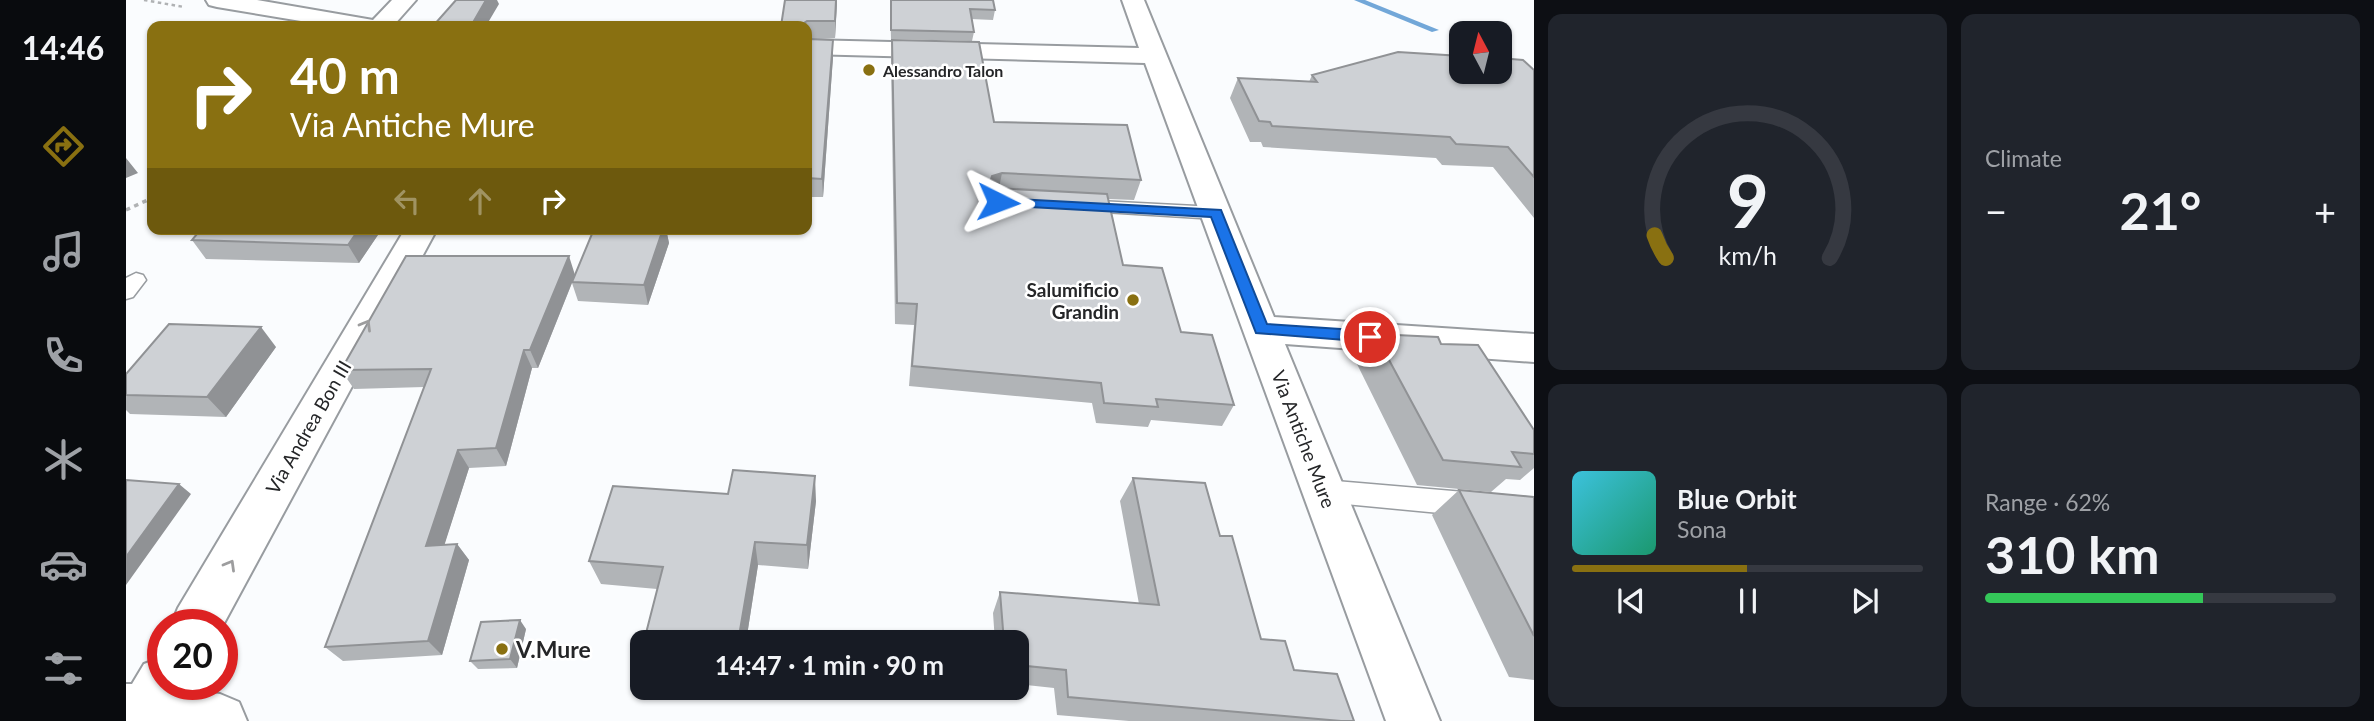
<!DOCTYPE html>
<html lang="en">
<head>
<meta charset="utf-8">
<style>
	body { margin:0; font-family:Lato,sans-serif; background:#20242c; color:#f1f3f6; height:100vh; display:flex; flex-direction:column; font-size:26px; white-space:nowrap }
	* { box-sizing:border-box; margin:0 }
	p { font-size:23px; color:#9ea1a6 }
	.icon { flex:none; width:38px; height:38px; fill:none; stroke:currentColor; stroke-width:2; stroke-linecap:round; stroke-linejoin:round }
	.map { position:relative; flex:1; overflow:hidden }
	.sheet { display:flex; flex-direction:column; gap:14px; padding:14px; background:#0d0f14; width:840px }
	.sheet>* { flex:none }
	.banner { position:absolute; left:21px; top:21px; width:665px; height:214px; border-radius:14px; box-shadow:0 2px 5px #0004; background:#897011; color:#fff; overflow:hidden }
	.needle { width:46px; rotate:353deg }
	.tools { position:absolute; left:1323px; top:21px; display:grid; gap:14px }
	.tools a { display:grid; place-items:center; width:63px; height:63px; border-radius:14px; background:#171b24; box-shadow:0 2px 5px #0004; font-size:35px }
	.speed { position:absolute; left:21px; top:609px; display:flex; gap:14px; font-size:35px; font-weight:700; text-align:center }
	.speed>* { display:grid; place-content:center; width:91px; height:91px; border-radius:50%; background:#171b24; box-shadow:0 2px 5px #0004; line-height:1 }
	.speed .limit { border:10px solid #d22; background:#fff; color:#111 }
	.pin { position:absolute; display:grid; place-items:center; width:60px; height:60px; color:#fff; margin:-30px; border:4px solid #fff; border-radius:50%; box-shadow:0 2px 7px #0007 }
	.me { position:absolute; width:77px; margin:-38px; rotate:93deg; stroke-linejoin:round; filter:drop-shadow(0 0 5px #0008) }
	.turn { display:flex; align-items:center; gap:24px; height:147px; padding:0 28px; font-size:32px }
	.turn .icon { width:91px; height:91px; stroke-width:2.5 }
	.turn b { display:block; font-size:49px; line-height:60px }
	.lanes { display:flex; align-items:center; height:66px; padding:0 28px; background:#0003; justify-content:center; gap:35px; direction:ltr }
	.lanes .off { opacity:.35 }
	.big { font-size:52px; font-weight:700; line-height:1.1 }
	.sheet .widget { flex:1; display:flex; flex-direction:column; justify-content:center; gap:10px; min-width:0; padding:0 24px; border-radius:14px; background:#20242c }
	.sheet .dial { align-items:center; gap:0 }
	.dial svg { height:182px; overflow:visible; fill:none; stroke:#363941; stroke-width:7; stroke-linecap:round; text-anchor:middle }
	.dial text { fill:#f1f3f6; stroke:none }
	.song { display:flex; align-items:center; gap:21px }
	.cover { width:84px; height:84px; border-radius:10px; background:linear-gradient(135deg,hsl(190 70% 55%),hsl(160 70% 35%)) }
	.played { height:7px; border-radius:4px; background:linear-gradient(90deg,#897011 50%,#363941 50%) }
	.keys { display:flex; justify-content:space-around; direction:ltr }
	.heat { display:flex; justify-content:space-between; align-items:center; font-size:38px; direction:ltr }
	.charge { height:10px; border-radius:5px; background:linear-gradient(90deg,#34c759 62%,#363941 0) }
	.sheet .tiles { flex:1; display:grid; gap:14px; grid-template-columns:repeat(2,1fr) }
	.trip { position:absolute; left:504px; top:630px; width:399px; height:70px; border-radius:14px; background:#171b24; box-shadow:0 2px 5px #0004; font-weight:700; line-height:70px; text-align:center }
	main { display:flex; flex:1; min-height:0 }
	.dock { display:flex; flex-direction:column; width:126px; justify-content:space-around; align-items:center; background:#090b0e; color:#9ea1a6 }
	.dock .icon { width:49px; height:49px }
	.dock .on { color:#897011 }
	.dock b { font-size:32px; color:#f1f3f6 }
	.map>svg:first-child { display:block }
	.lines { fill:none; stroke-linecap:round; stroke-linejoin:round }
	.stream { fill:#72a7d8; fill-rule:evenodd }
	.service-casing { stroke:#989ca0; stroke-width:3 }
	.minor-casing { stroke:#989ca0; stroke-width:4 }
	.path-far1 { stroke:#b0b2b4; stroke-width:2.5; stroke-dasharray:3.5 3.5; stroke-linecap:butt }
	.path { stroke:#b0b2b4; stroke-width:3.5; stroke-dasharray:4.5 4.5; stroke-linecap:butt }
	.service { fill:#fff; fill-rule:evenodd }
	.minor { fill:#fff; fill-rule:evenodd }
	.wall { fill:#b1b4b7 }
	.shaded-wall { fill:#909295 }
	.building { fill:#ced1d5; stroke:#909295; stroke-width:2 }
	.oneway { stroke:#9d9d9e }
	.route { fill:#1a73e8; stroke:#114b97; stroke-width:2 }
	.poi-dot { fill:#897011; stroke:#fff; stroke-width:2.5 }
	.labels { text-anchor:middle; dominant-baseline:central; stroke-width:5; stroke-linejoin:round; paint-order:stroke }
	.far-poi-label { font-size:16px; font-weight:bold; fill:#252628; stroke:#fff; text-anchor:start }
	.poi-label { font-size:19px; font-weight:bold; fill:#252628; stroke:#fff; text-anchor:end }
	.street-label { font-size:19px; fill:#252628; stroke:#fff }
	.near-poi-label { font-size:23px; font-weight:bold; fill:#252628; stroke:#fff; text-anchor:start }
</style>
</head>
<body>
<main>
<nav class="dock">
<b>14:46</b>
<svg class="icon on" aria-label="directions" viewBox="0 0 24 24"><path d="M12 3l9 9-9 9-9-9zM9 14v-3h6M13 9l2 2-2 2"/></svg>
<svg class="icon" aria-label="music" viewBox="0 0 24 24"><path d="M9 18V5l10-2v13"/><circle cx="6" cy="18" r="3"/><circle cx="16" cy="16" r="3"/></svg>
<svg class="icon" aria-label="phone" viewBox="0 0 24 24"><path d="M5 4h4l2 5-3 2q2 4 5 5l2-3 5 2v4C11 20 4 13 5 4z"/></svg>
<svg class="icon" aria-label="climate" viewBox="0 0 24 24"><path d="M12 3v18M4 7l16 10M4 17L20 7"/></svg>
<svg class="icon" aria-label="car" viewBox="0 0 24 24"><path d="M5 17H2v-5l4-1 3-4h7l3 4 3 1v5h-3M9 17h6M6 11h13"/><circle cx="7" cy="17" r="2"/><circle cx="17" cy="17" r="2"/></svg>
<svg class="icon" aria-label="filters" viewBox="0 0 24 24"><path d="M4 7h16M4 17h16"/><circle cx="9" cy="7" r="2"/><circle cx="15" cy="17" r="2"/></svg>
</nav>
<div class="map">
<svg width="1408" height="721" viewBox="0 0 1408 721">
	<rect width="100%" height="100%" fill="#fafcfe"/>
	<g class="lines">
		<path class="stream" d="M 1228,0 L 1239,0 L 1313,30 L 1306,32 Z"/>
		<defs>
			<path id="service" d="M 953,200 L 1090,207 L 1099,213 L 1090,219 L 946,210 L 944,206 L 946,202 Z
				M 10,273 L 17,275 L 20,280 L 7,297 L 0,299 L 0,278 Z
				M 1198,480 L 1408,498 L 1408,522 L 1198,502 L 1189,499 L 1185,491 L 1189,483 Z"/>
			<path id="minor" d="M 80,0 L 131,0 L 247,20 L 266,0 L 290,0 L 267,26 L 205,26 L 91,7 L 83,5 Z
				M 996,0 L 1018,0 L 1148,317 L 1408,334 L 1408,362 L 1159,344 L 1314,721 L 1260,721 L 1019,63 L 681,54 L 681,40 L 1013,48 Z
				M 279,229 L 311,229 L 96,627 L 45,625 L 52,608 Z
				M 37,657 L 37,684 L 63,684 L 61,690 L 94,694 L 113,702 L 121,721 L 0,721 L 0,684 L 6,684 L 18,664 Z"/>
		</defs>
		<use href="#service" class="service-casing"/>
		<use href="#minor" class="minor-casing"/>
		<path class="path-far1" d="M 18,0 L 58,7"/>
		<path class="path" d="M 0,210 L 26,198"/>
		<use href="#service" class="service"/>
		<use href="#minor" class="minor"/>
	</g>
	<path class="wall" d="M 711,0 L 709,38 L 681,38 L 681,26 L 655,26 Z
		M 764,0 L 867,0 L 869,10 L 867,20 L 845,19 L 848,32 L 846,41 L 765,39 Z
		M 681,39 L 707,40 L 707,57 L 697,197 L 681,197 Z
		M 766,40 L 868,122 L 1015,180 L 1008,200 L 982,199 L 997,265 L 1055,332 L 1108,405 L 1096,426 L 1025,420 L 1022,427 L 970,423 L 966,403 L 783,386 L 788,325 L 769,324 L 765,59 Z
		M 1408,70 L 1408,218 L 1367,167 L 1316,165 L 1310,158 L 1137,147 L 1135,142 L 1124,142 L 1104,98 L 1112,78 L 1183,82 L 1186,75 Z
		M 256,229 L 233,263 L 80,259 L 66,240 Z
		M 468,229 L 540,229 L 543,243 L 522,305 L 452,301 L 446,283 L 412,368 L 406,368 L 380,466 L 343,468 L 318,545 L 331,544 L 343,560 L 316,655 L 217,661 L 199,647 L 298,387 L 228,389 L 215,370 L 449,274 Z
		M 1249,334 L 1315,344 L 1408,430 L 1408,468 L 1394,480 L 1380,479 L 1365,492 L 1291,485 L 1229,360 Z
		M 150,347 L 100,417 L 4,414 L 0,410 L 0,374 Z
		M 1007,478 L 1094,536 L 1135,639 L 1168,670 L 1228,721 L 1003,721 L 931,715 L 928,688 L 891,684 L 891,642 L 869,642 L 867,613 L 874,592 L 1013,604 L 994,501 Z
		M 1333,490 L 1408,497 L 1408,680 L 1383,677 L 1306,515 Z
		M 602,494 L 690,501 L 682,569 L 632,565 L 620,642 L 519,642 L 531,589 L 475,584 L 463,561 Z
		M 400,629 L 391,668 L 352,669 L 344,661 Z"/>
	<path class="shaded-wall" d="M 360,0 L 371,0 L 373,4 L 360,26 L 345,26 Z
		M 710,0 L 711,0 L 709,38 L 709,21 Z
		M 707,40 L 707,57 L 697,197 L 696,179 Z
		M 0,158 L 12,173 L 0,178 Z
		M 876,173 L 872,193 L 864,183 L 866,176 Z
		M 233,229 L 256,229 L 233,263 L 222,245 Z
		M 537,229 L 540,229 L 543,243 L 522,305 L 518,285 Z
		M 443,256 L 449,275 L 412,368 L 404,350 Z
		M 135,327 L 150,347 L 100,417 L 81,397 Z
		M 398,350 L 406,368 L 380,466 L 370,448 Z
		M 332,450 L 343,468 L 313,562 L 300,546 Z
		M 689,476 L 690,501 L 682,569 L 681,545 Z
		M 53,484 L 65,494 L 0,585 L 0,557 Z
		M 629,542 L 632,565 L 620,642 L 612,642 Z
		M 331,544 L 343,560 L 316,655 L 302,641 Z
		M 394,620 L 400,629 L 391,668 L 384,659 Z"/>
	<path class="building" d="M 330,0 L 360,0 L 345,26 L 307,26 Z
		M 659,0 L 710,0 L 709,21 L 681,21 L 678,23 L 678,26 L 655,26 Z
		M 765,0 L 867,0 L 869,10 L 844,9 L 848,32 L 765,30 Z
		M 681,39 L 707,40 L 696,179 L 681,178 Z
		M 766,40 L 853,42 L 868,122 L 1001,125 L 1015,180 L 876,173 L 866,176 L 864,183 L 869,188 L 981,194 L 997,265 L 1036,268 L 1055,332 L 1086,335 L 1108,405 L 1030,399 L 1032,407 L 978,403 L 975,383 L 786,366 L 791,304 L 771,303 Z
		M 1272,52 L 1335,56 L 1335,72 L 1374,72 L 1374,58 L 1397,60 L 1408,70 L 1408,177 L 1382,147 L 1330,144 L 1324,137 L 1146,126 L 1144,122 L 1133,121 L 1112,78 L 1191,82 L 1186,75 Z
		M 75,229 L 233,229 L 222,245 L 66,240 Z
		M 468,229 L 537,229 L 518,285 L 446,282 Z
		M 280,256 L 443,256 L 404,350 L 398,350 L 370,448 L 332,450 L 300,546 L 331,544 L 302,641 L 199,647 L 305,369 L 215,370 Z
		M 43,324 L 135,327 L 81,397 L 0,395 L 0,374 Z
		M 1249,334 L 1312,337 L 1315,344 L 1352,345 L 1408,430 L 1408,454 L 1386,452 L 1395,467 L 1317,460 Z
		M 607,470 L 689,476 L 681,545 L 629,542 L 612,642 L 518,641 L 537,567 L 463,561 L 487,486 L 602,494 Z
		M 1007,478 L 1079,483 L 1094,536 L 1106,536 L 1135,639 L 1159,641 L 1168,670 L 1211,674 L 1228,721 L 1215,721 L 942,697 L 940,670 L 891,665 L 891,642 L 878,642 L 874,592 L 1033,605 Z
		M 0,480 L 53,484 L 0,557 Z
		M 1333,490 L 1408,497 L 1408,636 Z
		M 394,620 L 384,659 L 344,661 L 355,622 Z"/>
	<defs><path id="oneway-chevron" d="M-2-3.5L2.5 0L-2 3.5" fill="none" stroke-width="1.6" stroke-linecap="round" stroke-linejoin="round" transform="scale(1.75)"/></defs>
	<g class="oneway">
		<use href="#oneway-chevron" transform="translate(240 325) rotate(-60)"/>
		<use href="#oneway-chevron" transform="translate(104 565) rotate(-60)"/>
	</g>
	<path class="route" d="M 872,198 L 1095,210 L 1141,324 L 1244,331 L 1252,337 L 1244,342 L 1130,333 L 1085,217 L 867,205 L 867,199 Z"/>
	<g class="poi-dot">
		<circle cx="743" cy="70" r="7"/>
		<circle cx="1007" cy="300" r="7"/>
		<circle cx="376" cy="649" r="7"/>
	</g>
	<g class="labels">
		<g class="far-poi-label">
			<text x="757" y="70">Alessandro Talon</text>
		</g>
		<g class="poi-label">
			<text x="993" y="289">Salumificio<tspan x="993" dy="22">Grandin</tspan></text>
		</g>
		<g class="street-label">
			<text transform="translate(182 427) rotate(-60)">Via Andrea Bon III</text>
			<text transform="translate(1178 439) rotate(69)">Via Antiche Mure</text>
		</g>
		<g class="near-poi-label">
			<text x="390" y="649">V.Mure</text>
		</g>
	</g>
</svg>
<div class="tools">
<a><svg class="needle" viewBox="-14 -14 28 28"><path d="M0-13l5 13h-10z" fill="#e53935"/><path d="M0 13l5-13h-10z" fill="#9ea1a6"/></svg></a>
</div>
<div class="speed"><div class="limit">20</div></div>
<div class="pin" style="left:1244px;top:337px;background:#d93025"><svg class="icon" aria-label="arrive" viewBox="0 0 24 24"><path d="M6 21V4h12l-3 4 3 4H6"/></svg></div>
<svg class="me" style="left:872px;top:202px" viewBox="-20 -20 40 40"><path d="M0-17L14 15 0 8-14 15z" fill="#1a73e8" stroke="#fff" stroke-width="4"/></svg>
<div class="trip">14:47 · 1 min · 90 m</div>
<div class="banner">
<div class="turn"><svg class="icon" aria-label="right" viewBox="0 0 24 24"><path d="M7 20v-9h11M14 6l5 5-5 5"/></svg><div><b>40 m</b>Via Antiche Mure</div></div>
<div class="lanes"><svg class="icon off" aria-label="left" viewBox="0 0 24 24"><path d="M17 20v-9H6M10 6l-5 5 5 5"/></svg><svg class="icon off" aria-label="ahead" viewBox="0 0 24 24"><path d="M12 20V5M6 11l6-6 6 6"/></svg><svg class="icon" aria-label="right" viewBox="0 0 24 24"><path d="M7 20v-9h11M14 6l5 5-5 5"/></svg></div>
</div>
</div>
<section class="sheet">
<div class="tiles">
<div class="widget dial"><svg viewBox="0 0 100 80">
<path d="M14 69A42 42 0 1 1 86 69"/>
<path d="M14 69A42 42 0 0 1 9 59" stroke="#897011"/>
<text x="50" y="56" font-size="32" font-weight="700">9</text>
<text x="50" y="72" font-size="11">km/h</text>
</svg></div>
<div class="widget"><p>Climate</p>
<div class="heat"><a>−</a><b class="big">21°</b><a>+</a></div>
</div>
<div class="widget">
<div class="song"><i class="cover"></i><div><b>Blue Orbit</b><p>Sona</p></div></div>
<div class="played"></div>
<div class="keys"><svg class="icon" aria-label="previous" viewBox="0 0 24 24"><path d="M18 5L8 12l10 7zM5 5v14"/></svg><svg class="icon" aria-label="pause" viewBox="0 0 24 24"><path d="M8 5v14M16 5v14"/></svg><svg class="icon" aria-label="next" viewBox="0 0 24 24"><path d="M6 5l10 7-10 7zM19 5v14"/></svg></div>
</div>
<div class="widget"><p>Range · 62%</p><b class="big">310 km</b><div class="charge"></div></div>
</div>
</section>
</main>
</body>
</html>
